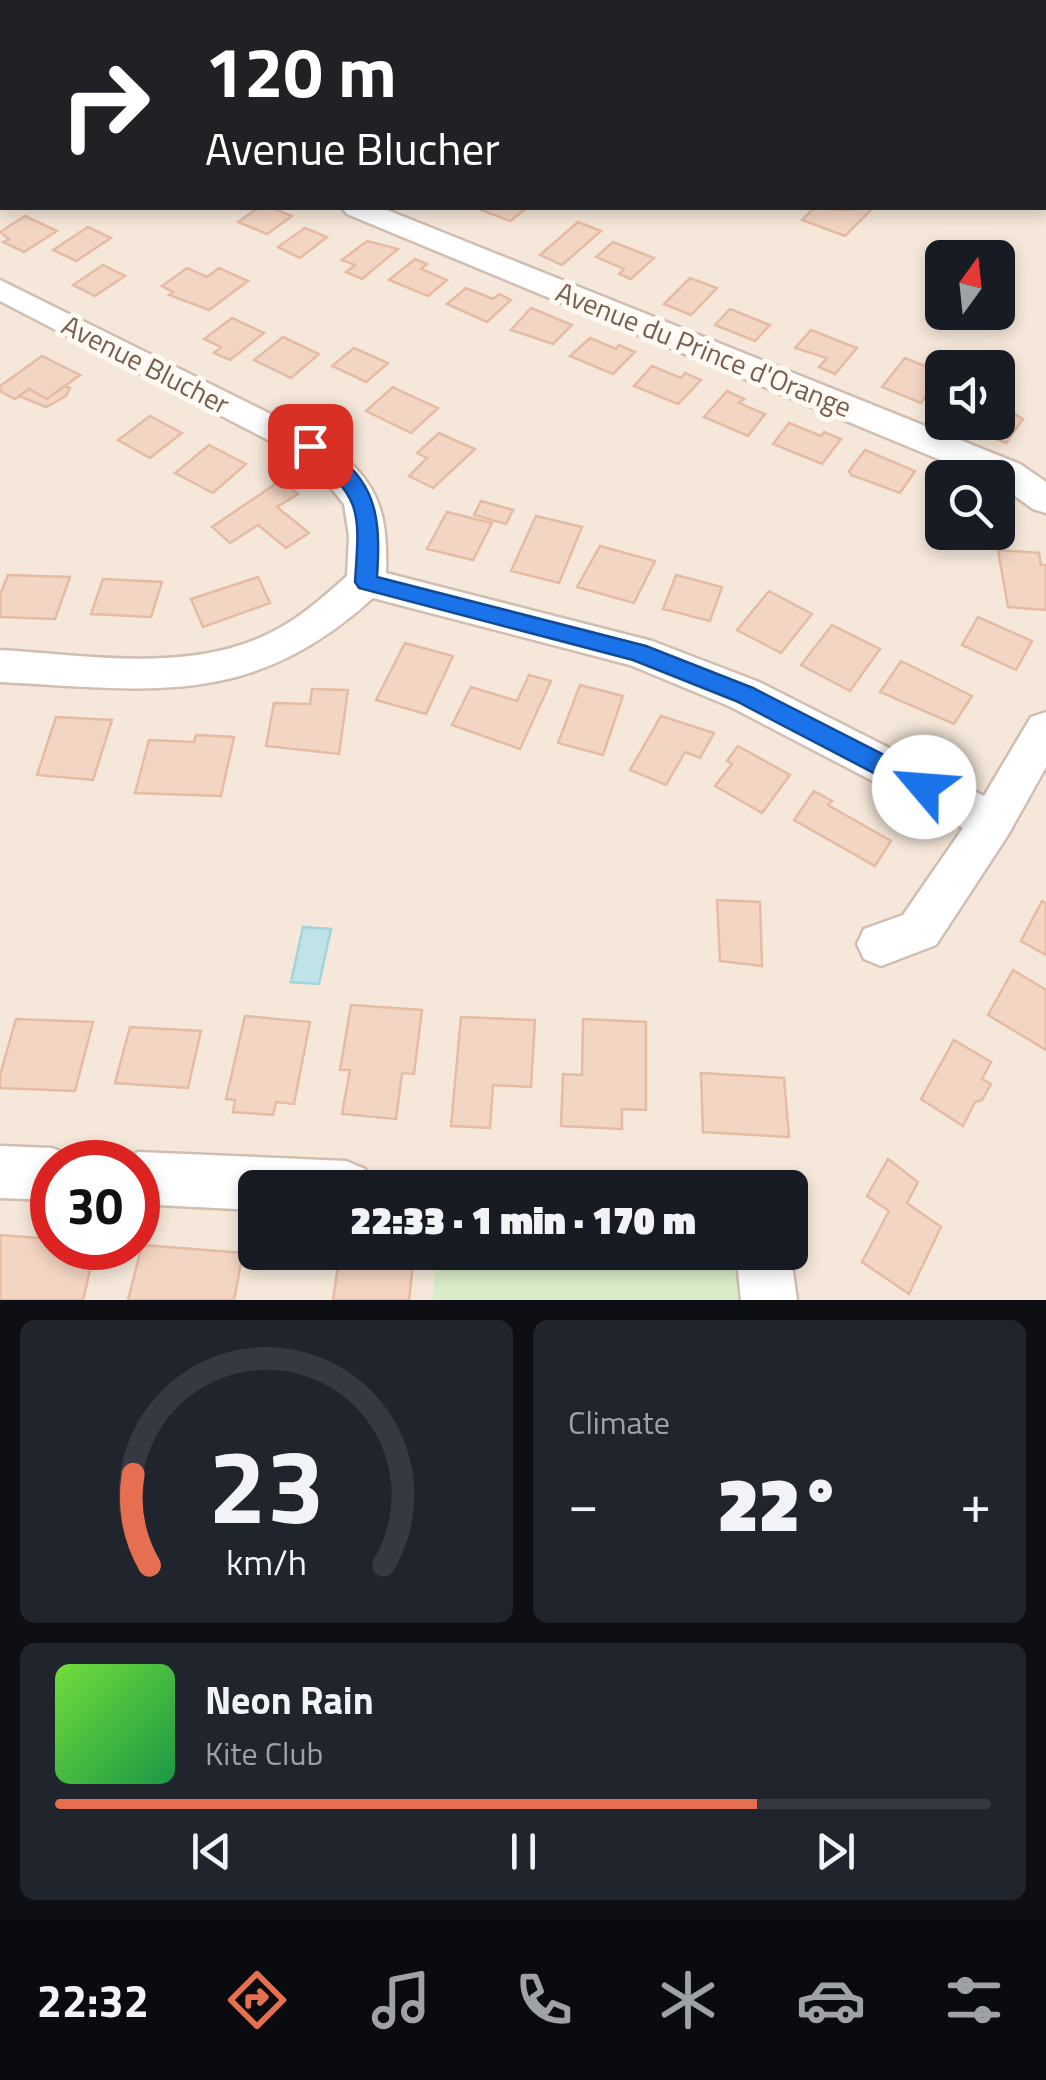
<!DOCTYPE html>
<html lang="en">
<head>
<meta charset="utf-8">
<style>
	body { margin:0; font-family:"Titillium Web",sans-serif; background:#20242c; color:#f1f3f6; height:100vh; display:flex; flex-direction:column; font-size:38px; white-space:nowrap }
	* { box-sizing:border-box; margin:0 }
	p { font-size:32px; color:#9ea1a6 }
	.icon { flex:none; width:55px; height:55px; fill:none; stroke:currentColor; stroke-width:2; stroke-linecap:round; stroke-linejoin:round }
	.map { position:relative; height:1300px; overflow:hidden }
	.drawer { display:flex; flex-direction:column; gap:20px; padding:20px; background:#0d0f14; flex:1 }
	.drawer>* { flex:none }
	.banner { position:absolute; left:0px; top:0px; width:1048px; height:210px; box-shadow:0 5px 15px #0003; background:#202124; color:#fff; overflow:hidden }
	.needle { width:65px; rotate:15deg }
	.tools { position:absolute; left:925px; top:240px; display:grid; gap:20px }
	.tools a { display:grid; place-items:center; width:90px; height:90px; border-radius:15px; background:#171b24; box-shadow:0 5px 15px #0003; font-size:50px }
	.speed { position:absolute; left:30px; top:1140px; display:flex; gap:20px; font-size:50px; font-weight:700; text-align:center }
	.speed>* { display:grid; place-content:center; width:130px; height:130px; border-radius:50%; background:#171b24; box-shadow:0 5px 15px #0003; line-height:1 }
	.speed .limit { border:15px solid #d22; background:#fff; color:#111 }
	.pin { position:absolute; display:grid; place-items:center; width:85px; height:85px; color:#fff; margin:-42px; border-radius:20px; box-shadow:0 5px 15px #0006 }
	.me { position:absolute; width:110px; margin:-55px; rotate:297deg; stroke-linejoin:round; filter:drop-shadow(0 0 8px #0008) }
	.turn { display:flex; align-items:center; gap:35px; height:210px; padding:0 40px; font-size:45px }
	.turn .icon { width:130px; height:130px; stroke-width:2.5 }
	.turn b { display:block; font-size:70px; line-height:85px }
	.big { font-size:75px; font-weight:800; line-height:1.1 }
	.drawer .widget { flex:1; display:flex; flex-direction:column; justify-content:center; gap:15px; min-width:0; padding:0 35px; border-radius:15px; background:#20242c }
	.drawer .dial { align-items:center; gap:0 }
	.dial svg { height:260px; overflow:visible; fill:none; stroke:#363941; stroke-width:7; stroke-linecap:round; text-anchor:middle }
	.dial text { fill:#f1f3f6; stroke:none }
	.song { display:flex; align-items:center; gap:30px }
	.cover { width:120px; height:120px; border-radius:15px; background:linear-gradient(135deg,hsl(100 70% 55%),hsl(140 70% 35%)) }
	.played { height:10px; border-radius:5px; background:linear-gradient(90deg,#e76f51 75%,#363941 75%) }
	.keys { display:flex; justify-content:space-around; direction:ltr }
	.heat { display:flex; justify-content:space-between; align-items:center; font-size:55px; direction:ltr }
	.drawer .tiles { flex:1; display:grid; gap:20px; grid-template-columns:1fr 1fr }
	.widget:last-child { grid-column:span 2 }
	.trip { position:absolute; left:238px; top:1170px; width:570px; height:100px; border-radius:15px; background:#171b24; box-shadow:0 5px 15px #0003; font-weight:800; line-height:100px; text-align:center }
	.dock { display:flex; height:160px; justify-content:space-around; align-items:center; background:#090b0e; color:#9ea1a6 }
	.dock .icon { width:70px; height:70px }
	.dock .selected { color:#e76f51 }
	.dock b { font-size:45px; color:#f1f3f6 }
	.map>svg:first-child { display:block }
	.residential { fill:#f5e8da; fill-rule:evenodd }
	.green { fill:#d8ecc9 }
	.water { fill:#bfe3e8; stroke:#a5d3da; stroke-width:2.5 }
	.building { fill:#f3d5c3; stroke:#e6bba3; stroke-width:2.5 }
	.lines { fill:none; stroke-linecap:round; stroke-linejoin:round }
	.minor-casing { stroke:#d1beb0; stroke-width:5 }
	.tertiary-casing { stroke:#d1beb0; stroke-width:5 }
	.minor { fill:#fff; fill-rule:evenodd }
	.tertiary { fill:#fff; fill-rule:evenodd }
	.route { fill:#1a73e8; stroke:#114b97; stroke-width:2.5 }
	.labels { text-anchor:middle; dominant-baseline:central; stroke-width:10; stroke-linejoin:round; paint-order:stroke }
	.street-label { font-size:28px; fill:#7a5c4d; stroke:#fffaf3 }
</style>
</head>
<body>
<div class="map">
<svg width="1046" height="1300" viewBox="0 0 1046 1300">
	<rect width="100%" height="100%" fill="#fdf6ec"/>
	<path class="residential" d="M 0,0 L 1046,0 L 1046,1300 L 0,1300 ZM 2,2 L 1045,2 L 1045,208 L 2,208 ZM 942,258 L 998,258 L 998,312 L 942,312 ZM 942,368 L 998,368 L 998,422 L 942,422 ZM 942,478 L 998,478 L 998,532 L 942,532 ZM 52,1162 L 138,1162 L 138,1248 L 52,1248 ZM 255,1188 L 790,1188 L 790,1252 L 255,1252 Z"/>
	<path class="green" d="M 437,1253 L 516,1253 L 745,1268 L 746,1300 L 432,1300 Z"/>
	<path class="water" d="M 303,927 L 331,929 L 319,984 L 291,982 Z"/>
	<path class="building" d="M 258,208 L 275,209 L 292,216 L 267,234 L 238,222 Z
		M 484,208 L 527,208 L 510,221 L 481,210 Z
		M 814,208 L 842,210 L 873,208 L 845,236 L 802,220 Z
		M 25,216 L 57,231 L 24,252 L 3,242 L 9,239 L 0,232 Z
		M 578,222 L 601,231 L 562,265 L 540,255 Z
		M 88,227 L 111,238 L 76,261 L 53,250 Z
		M 305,228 L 327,237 L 300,258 L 278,247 Z
		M 367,241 L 398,249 L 362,279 L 346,272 L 355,265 L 342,260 Z
		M 613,242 L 654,258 L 631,279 L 619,274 L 624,269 L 596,257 Z
		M 415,259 L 427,264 L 421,269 L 447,280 L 428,296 L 389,280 Z
		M 103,265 L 125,276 L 95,296 L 73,285 Z
		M 187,268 L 207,277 L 219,268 L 248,281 L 209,310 L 169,295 L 173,292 L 162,286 Z
		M 690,278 L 717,288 L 691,315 L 664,304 Z
		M 466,288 L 493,299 L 499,294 L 511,300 L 487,322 L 447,304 Z
		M 531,308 L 572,325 L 553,344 L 511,330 Z
		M 730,309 L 770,325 L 755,341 L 715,325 Z
		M 232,318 L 264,333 L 230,360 L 214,353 L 221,347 L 204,339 Z
		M 811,330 L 857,348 L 835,374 L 819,367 L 827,358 L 795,348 Z
		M 283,337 L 319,354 L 291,378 L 254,360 Z
		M 590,338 L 616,349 L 619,345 L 635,352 L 613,374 L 570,356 Z
		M 354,348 L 388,363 L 366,382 L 332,366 Z
		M 42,356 L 80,375 L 47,399 L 29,389 L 15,399 L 0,391 L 0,386 Z
		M 905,358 L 942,373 L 921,403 L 882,387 Z
		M 652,366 L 681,378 L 685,373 L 701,380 L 678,404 L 634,386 Z
		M 64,386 L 70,388 L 66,396 L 46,407 L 19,396 L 29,389 L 47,399 Z
		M 393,387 L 396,389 L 438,408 L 411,433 L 366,411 Z
		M 727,391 L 744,399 L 739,403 L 765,414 L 748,436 L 704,417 Z
		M 999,405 L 1023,419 L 1006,443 L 989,436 L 992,431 L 971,422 L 998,422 Z
		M 150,416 L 182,433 L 150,458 L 118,440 Z
		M 789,423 L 821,436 L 824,432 L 841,439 L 822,464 L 773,444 Z
		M 439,433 L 475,449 L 433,488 L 409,476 L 427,458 L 417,453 Z
		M 209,445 L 246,464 L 213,493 L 175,473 Z
		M 865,450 L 915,471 L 900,493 L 851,475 L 849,471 Z
		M 281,480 L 298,494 L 277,507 L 309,533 L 286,548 L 258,525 L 230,543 L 212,527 Z
		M 942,489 L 942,525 L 936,526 L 930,523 L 926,514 Z
		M 481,501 L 513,510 L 506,524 L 474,515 Z
		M 447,512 L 492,523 L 473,560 L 427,549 Z
		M 536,516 L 582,527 L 559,583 L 511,571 Z
		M 600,546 L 655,561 L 634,603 L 577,587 Z
		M 998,550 L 1039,553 L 1041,565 L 1046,565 L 1046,610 L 1008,607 Z
		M 8,575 L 70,577 L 55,619 L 0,617 L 0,595 Z
		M 676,575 L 722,587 L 710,621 L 663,609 Z
		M 258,577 L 270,603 L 203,627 L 191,599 Z
		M 103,579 L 162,582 L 151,617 L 91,614 Z
		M 769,591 L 812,614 L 781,653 L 737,630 Z
		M 978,617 L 1032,641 L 1016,670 L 962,645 Z
		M 832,625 L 880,649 L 850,691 L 801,665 Z
		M 405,643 L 453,656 L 426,714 L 376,700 Z
		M 901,661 L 972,696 L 954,724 L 880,692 Z
		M 529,675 L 551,681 L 520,749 L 452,725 L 471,687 L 517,701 Z
		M 580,685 L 623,696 L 603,755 L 558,743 Z
		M 312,689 L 348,690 L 339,754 L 266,746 L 274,703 L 310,704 Z
		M 661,716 L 714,733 L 700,758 L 685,752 L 666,785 L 630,770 Z
		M 56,717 L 112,720 L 93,780 L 37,775 Z
		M 196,735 L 234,737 L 221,796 L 135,793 L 149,740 L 194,742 Z
		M 738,746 L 790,775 L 762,813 L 715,786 L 732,764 L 727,761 Z
		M 814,791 L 832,801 L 828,805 L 891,841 L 875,866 L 794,820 Z
		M 717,900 L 760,902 L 762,966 L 720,961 Z
		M 1042,901 L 1046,903 L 1046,955 L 1021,941 Z
		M 1013,970 L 1046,990 L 1046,1050 L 988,1015 Z
		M 351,1005 L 422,1010 L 414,1074 L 402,1073 L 396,1119 L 342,1114 L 350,1070 L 340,1070 Z
		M 245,1016 L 310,1022 L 294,1104 L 276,1102 L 273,1115 L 233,1112 L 235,1100 L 226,1099 Z
		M 461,1017 L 535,1020 L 531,1087 L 493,1085 L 490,1128 L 451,1126 Z
		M 16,1019 L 93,1022 L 75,1091 L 0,1088 L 0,1075 Z
		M 583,1019 L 646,1022 L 646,1110 L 622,1109 L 622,1129 L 561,1126 L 563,1074 L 582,1075 Z
		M 130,1027 L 201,1031 L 188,1088 L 115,1083 Z
		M 954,1040 L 991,1062 L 982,1079 L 991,1084 L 982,1100 L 975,1102 L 963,1126 L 921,1099 Z
		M 701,1073 L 784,1078 L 789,1137 L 703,1132 Z
		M 888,1159 L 918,1182 L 907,1203 L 941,1227 L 909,1294 L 862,1262 L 889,1211 L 867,1196 Z
		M 0,1235 L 52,1239 L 52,1248 L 75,1248 L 71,1260 L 92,1262 L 83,1300 L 0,1300 Z
		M 142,1245 L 243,1253 L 234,1300 L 128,1300 Z
		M 339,1259 L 413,1264 L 409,1300 L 333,1300 Z"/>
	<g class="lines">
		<defs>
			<path id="minor" d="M 0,54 L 2,55 L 2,71 L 0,70 Z
				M 342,208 L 382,208 L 1020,464 L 1046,482 L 1046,513 L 1033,509 L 998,484 L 998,478 L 984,478 L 347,214 Z
				M 0,280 L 321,439 C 376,479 388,505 386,573 L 652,641 L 759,682 L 984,796 L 1031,717 L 1046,712 L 1046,767 L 1008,835 L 936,945 L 881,966 L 864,959 L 857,944 L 864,929 L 903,915 L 963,828 L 729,706 L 630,665 L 373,598 C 250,709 153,690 0,682 L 0,650 C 85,655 186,673 266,635 C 297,621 322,598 347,576 L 349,536 L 344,504 L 317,471 L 297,455 L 0,301 Z
				M 0,1146 L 52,1148 L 71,1155 L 74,1162 L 52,1162 L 52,1200 L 0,1198 Z
				M 138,1152 L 346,1161 L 365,1169 L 372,1188 L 255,1188 L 255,1210 L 138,1204 L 138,1162 L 118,1162 Z
				M 736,1252 L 790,1251 L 797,1300 L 741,1300 Z"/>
			<path id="tertiary" d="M 656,0 L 692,0 L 693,2 L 658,2 Z
				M 1045,111 L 1046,111 L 1046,131 L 1045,131 Z"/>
		</defs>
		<use href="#minor" class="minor-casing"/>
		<use href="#tertiary" class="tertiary-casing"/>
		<use href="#minor" class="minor"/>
		<use href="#tertiary" class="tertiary"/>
	</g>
	<path class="route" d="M 310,440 C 320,443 328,450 337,456 C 380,487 380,528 377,577 L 646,646 L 753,688 L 933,780 L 937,787 L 933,795 L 924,798 L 916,795 L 736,701 L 633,660 L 359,588 L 355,582 C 360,510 363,496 302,451 L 302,442 Z"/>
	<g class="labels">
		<g class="street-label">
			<text transform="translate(704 349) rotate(22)">Avenue du Prince d'Orange</text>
			<text transform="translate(146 364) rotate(27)">Avenue Blucher</text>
		</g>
	</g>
</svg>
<div class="tools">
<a><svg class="needle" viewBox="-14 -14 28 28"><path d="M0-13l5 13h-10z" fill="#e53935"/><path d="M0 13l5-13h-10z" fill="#9ea1a6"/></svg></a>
<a><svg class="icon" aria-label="sound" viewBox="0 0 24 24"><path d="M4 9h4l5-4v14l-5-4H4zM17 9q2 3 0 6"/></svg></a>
<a><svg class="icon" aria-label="search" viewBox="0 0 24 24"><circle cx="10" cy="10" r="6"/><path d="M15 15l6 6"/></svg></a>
</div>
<div class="speed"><div class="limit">30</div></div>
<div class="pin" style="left:310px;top:446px;background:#d93025"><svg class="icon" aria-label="arrive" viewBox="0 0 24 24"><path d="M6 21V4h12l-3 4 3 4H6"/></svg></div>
<svg class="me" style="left:924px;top:787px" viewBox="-20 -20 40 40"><circle r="19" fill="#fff"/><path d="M0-13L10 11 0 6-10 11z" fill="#1a73e8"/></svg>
<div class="trip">22:33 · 1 min · 170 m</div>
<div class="banner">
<div class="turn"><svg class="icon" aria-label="right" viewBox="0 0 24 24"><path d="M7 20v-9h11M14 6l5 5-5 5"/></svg><div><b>120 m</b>Avenue Blucher</div></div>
</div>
</div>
<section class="drawer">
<div class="tiles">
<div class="widget dial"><svg viewBox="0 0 100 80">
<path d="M14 69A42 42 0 1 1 86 69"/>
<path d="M14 69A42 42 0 0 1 9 41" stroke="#e76f51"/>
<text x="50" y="56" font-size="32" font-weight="700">23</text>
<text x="50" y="72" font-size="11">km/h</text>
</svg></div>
<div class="widget"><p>Climate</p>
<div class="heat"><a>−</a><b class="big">22°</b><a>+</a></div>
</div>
<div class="widget">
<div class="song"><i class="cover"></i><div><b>Neon Rain</b><p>Kite Club</p></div></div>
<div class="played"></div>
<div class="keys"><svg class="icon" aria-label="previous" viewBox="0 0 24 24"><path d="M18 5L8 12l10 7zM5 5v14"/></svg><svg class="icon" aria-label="pause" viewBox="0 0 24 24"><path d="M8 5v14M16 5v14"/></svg><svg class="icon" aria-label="next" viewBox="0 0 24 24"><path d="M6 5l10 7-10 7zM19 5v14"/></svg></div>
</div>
</div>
</section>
<nav class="dock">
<b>22:32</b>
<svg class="icon selected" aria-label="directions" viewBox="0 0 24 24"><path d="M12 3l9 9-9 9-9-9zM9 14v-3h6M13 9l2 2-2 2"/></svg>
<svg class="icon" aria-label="music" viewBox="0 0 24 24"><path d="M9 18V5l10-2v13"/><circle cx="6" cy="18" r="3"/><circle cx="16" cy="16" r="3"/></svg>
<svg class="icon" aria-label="phone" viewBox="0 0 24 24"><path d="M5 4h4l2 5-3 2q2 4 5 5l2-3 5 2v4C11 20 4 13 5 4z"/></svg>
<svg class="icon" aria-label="climate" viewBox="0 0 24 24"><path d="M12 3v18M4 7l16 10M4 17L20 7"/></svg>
<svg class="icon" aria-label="car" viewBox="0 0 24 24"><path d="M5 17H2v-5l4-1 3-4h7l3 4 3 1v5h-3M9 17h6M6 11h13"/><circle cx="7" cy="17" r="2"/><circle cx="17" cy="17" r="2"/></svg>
<svg class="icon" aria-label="filters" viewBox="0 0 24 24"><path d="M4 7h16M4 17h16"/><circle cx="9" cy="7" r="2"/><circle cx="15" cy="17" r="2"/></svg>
</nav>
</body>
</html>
